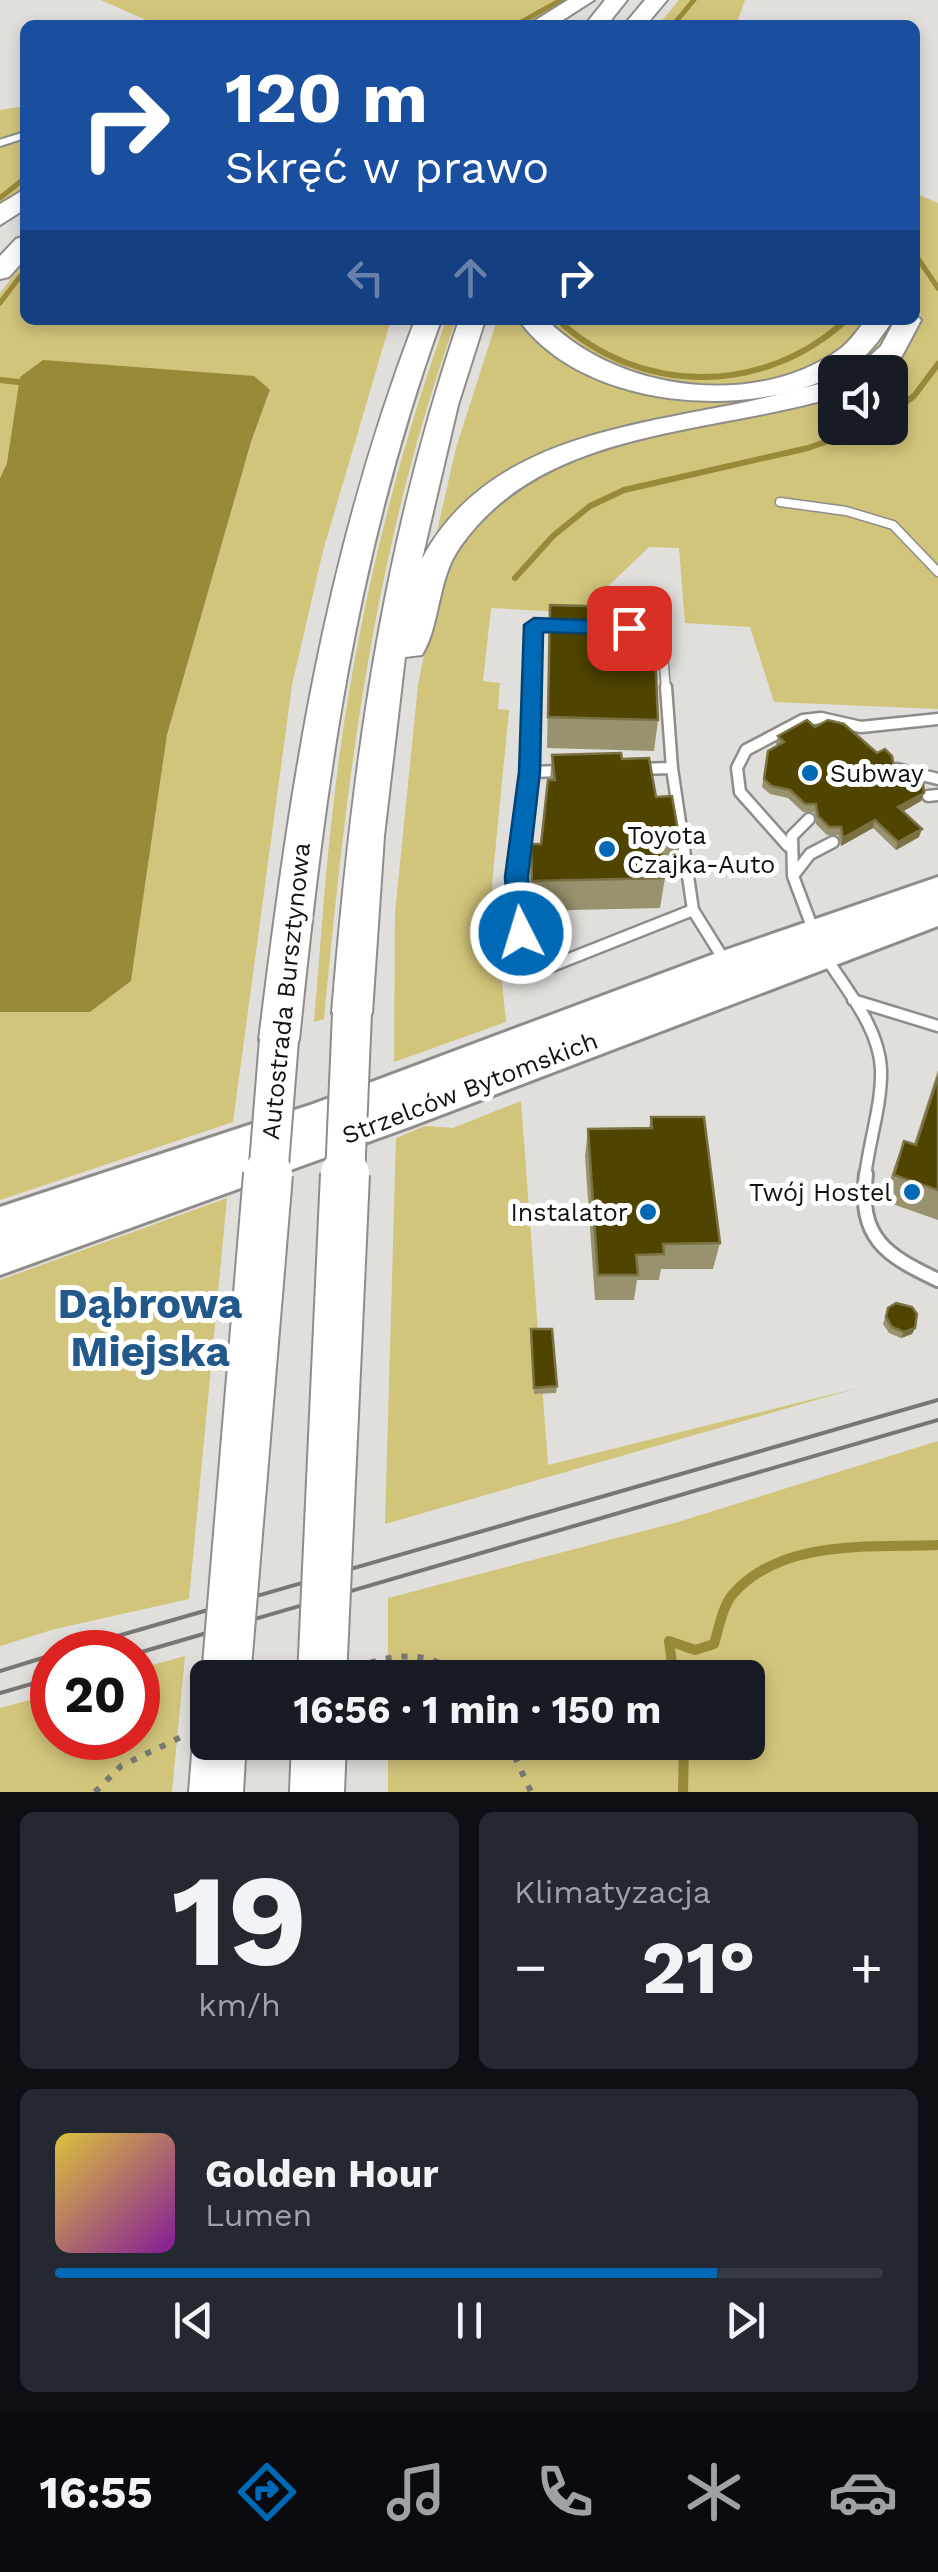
<!DOCTYPE html>
<html lang="pl">
<head>
<meta charset="utf-8">
<style>
	body { margin:0; font-family:"Work Sans",sans-serif; background:#242831; color:#f1f3f6; height:100vh; display:flex; flex-direction:column; font-size:38px; white-space:nowrap }
	* { box-sizing:border-box; margin:0 }
	p { font-size:32px; color:#9ea1a6 }
	.icon { flex:none; width:55px; height:55px; fill:none; stroke:currentColor; stroke-width:2; stroke-linecap:round; stroke-linejoin:round }
	.map { position:relative; height:1792px; overflow:hidden }
	.side { display:flex; flex-direction:column; gap:20px; padding:20px; background:#0d0f14; flex:1 }
	.side>* { flex:none }
	.hud { position:absolute; left:20px; top:20px; width:900px; height:305px; border-radius:15px; box-shadow:0 5px 15px #0003; background:#1a4fa0; color:#fff; overflow:hidden }
	.fabs { position:absolute; left:818px; top:355px; display:grid; gap:20px }
	.fabs a { display:grid; place-items:center; width:90px; height:90px; border-radius:15px; background:#171b24; box-shadow:0 5px 15px #0003; font-size:50px }
	.speed { position:absolute; left:30px; top:1630px; display:flex; gap:20px; font-size:50px; font-weight:700; text-align:center }
	.speed>* { display:grid; place-content:center; width:130px; height:130px; border-radius:50%; background:#171b24; box-shadow:0 5px 15px #0003; line-height:1 }
	.speed .limit { border:15px solid #d22; background:#fff; color:#111 }
	.pin { position:absolute; display:grid; place-items:center; width:85px; height:85px; color:#fff; margin:-42px; border-radius:20px; box-shadow:0 5px 15px #0006 }
	.me { position:absolute; width:110px; margin:-55px; rotate:355deg; stroke-linejoin:round; filter:drop-shadow(0 0 8px #0008) }
	.turn { display:flex; align-items:center; gap:35px; height:210px; padding:0 40px; font-size:45px }
	.turn .icon { width:130px; height:130px; stroke-width:2.5 }
	.turn b { display:block; font-size:70px; line-height:85px }
	.lanes { display:flex; align-items:center; height:95px; padding:0 40px; background:#0003; justify-content:center; gap:50px; direction:ltr }
	.lanes .off { opacity:.35 }
	.big { font-size:75px; font-weight:700; line-height:1.1 }
	.side .widget { flex:1; display:flex; flex-direction:column; justify-content:center; gap:15px; min-width:0; padding:0 35px; border-radius:15px; background:#242831 }
	.side .dial { align-items:center; gap:0 }
	.dial b { font-size:130px; line-height:1 }
	.song { display:flex; align-items:center; gap:30px }
	.cover { width:120px; height:120px; border-radius:15px; background:linear-gradient(135deg,hsl(50 70% 55%),hsl(290 70% 35%)) }
	.played { height:10px; border-radius:5px; background:linear-gradient(90deg,#0069b5 80%,#363941 80%) }
	.keys { display:flex; justify-content:space-around; direction:ltr }
	.heat { display:flex; justify-content:space-between; align-items:center; font-size:55px; direction:ltr }
	.side .tiles { flex:1; display:grid; gap:20px; grid-template-columns:1fr 1fr }
	.widget:last-child { grid-column:span 2 }
	.trip { position:absolute; left:190px; top:1660px; width:575px; height:100px; border-radius:15px; background:#171b24; box-shadow:0 5px 15px #0003; font-weight:700; line-height:100px; text-align:center }
	.menu { display:flex; height:160px; justify-content:space-around; align-items:center; background:#090b0e; color:#9ea1a6 }
	.menu .icon { width:70px; height:70px }
	.menu .selected { color:#0069b5 }
	.menu b { font-size:45px; color:#f1f3f6 }
	.map>svg:first-child { display:block }
	.green { fill:#d1c47b }
	.water { fill:#988a39 }
	.lines { fill:none; stroke-linecap:round; stroke-linejoin:round }
	.stream-far2 { stroke:#988a39; stroke-width:5 }
	.stream-far1 { stroke:#988a39; stroke-width:6 }
	.stream { stroke:#988a39; stroke-width:10 }
	.lane-far3-casing { stroke:#8e8d89; stroke-width:10 }
	.lane-far2-casing { stroke:#8e8d89; stroke-width:11 }
	.lane-far1-casing { stroke:#8e8d89; stroke-width:15 }
	.lane-casing { stroke:#8e8d89; stroke-width:18 }
	.primary-casing { stroke:#8e8d89; stroke-width:6 }
	.highway-casing { stroke:#8e8d89; stroke-width:4 }
	.path { stroke:#787875; stroke-width:6; stroke-dasharray:6 10; stroke-linecap:butt }
	.lane-far3 { stroke:#fff; stroke-width:6 }
	.lane-far2 { stroke:#fff; stroke-width:8 }
	.lane-far1 { stroke:#fff; stroke-width:10 }
	.lane { stroke:#fff; stroke-width:12 }
	.primary { fill:#fff; fill-rule:evenodd }
	.highway { fill:#fff; fill-rule:evenodd }
	.tram { stroke:#777774; stroke-width:4 }
	.highway-bridge-far1-casing { stroke:#8e8d89; stroke-width:42; stroke-linecap:butt }
	.highway-bridge-casing { stroke:#8e8d89; stroke-width:52; stroke-linecap:butt }
	.highway-bridge-far1 { stroke:#fff; stroke-width:38 }
	.highway-bridge { stroke:#fff; stroke-width:48 }
	.wall { fill:#98926e }
	.shaded-wall { fill:#7a7242 }
	.building { fill:#4f4400; stroke:#7a7242; stroke-width:2.5 }
	.route { fill:#0069b5; stroke:#004476; stroke-width:2.5 }
	.poi-dot { fill:#0069b5; stroke:#fff; stroke-width:4 }
	.labels { text-anchor:middle; dominant-baseline:central; stroke-width:10; stroke-linejoin:round; paint-order:stroke }
	.poi-label { font-size:25px; fill:#121211; stroke:#fff; text-anchor:start }
	.street-label { font-size:25px; fill:#121211; stroke:#fff }
	.near-district-label { font-size:42px; font-weight:bold; fill:#22588a; stroke:#fff }
</style>
</head>
<body>
<div class="map">
<svg width="938" height="1792" viewBox="0 0 938 1792">
	<rect width="100%" height="100%" fill="#e0dfdb"/>
	<path class="green" d="M 101,0 L 575,0 L 528,25 L 157,25 Z
		M 679,0 L 745,0 L 736,25 L 658,25 Z
		M 25,106 L 25,188 L 0,207 L 0,110 Z
		M 915,193 L 938,203 L 938,709 L 774,702 L 750,627 L 685,623 L 679,548 L 649,547 L 580,613 L 491,608 L 483,681 L 500,683 L 498,709 L 509,710 L 492,884 L 506,1022 L 394,1062 L 395,913 L 418,685 L 438,588 L 461,543 L 495,505 L 559,464 L 639,439 L 794,409 L 835,397 L 835,428 L 890,428 L 890,372 L 879,372 L 901,354 L 921,318 L 915,277 Z
		M 25,261 L 25,320 L 391,320 L 323,551 L 292,685 L 233,1122 L 0,1200 L 0,1012 L 90,1012 L 131,981 L 167,735 L 251,442 L 270,391 L 7,463 L 0,478 L 0,293 Z
		M 446,320 L 456,320 C 373,552 347,776 324,1019 L 314,1022 C 320,954 324,885 332,817 C 350,647 389,481 446,320 Z
		M 497,320 L 521,320 L 624,384 L 767,393 L 889,320 L 898,320 C 888,345 864,372 835,372 L 835,380 L 803,391 L 575,441 L 439,538 L 436,536 L 456,448 Z
		M 544,320 L 866,320 C 814,403 654,399 578,350 C 566,342 555,330 544,320 Z
		M 521,1101 L 548,1465 L 861,1387 L 385,1524 L 396,1138 L 425,1126 L 453,1128 Z
		M 227,1198 L 189,1599 L 55,1629 L 0,1646 L 0,1280 Z
		M 938,1441 L 938,1792 L 388,1792 L 388,1743 L 748,1742 L 748,1678 L 388,1677 L 388,1598 L 678,1522 Z
		M 185,1656 L 172,1792 L 0,1792 L 0,1708 L 52,1694 L 52,1738 L 138,1738 L 138,1669 Z"/>
	<path class="water" d="M 43,360 L 254,376 L 270,390 L 251,442 L 167,735 L 131,981 L 90,1012 L 0,1012 L 0,478 L 7,463 L 20,377 Z"/>
	<g class="lines">
		<path class="stream-far2" d="M 516,25 L 561,0
			M 556,25 L 566,25
			M 673,25 L 694,0
			M 0,198 L 25,178
			M 915,254 L 938,288
			M 0,303 L 25,270"/>
		<path class="stream-far1" d="M 558,320 C 640,396 764,396 846,320
			M 0,380 L 19,382
			M 890,413 L 914,396 L 938,364
			M 515,578 L 553,536 L 590,506 L 624,490 L 808,448 L 864,428"/>
		<path class="stream" d="M 674,1678 L 669,1641 L 695,1650 L 714,1644 C 719,1628 722,1607 733,1594 C 782,1538 872,1548 938,1545
			M 683,1792 L 684,1742"/>
		<defs>
			<path id="lane-far3" d="M 0,143 L 25,135"/>
			<path id="lane-far2" d="M 780,502 L 846,511 L 893,525 L 938,572
				M 641,629 L 661,629 L 666,690
				M 532,690 L 534,625 L 559,626"/>
			<path id="lane-far1" d="M 532,687 L 529,772 L 561,771
				M 666,687 L 672,768
				M 637,769 L 672,768 L 693,910
				M 897,769 L 938,779
				M 529,772 L 516,877 L 523,962 L 544,969 L 693,910 L 726,963
				M 928,796 L 938,795
				M 788,846 L 740,792 L 737,768 L 746,750 L 803,720 L 821,718 L 861,727 L 938,719
				M 793,876 L 792,836 L 809,819
				M 814,932 L 793,876 L 810,854 L 833,842
				M 827,959 C 848,992 879,1028 881,1069 C 882,1105 869,1141 865,1177
				M 853,1000 L 938,1026"/>
			<path id="lane" d="M 866,1174 C 858,1238 885,1255 938,1280"/>
			<path id="primary" d="M 938,877 L 938,926 L 412,1126 L 0,1275 L 0,1207 L 313,1104 L 714,954 Z"/>
			<path id="highway" d="M 568,0 L 594,0 L 555,25 L 528,25 Z
				M 605,0 L 627,0 L 607,25 L 585,25 Z
				M 645,0 L 667,0 L 646,25 L 624,25 Z
				M 25,189 L 25,209 L 0,225 L 0,204 Z
				M 25,236 L 25,259 L 9,277 L 0,279 L 0,256 L 16,239 Z
				M 915,314 L 921,320 L 902,356 L 882,372 L 860,372 L 857,368 L 881,346 L 895,320 L 915,320 Z
				M 415,320 L 441,320 C 354,561 325,787 299,1040 L 293,1052 L 279,1057 L 265,1052 L 259,1040 C 290,787 323,560 415,320 Z
				M 459,320 L 485,320 L 458,405 L 422,559 C 483,444 615,428 731,405 C 766,399 800,388 835,380 L 835,397 C 708,435 543,428 460,547 C 437,579 441,623 422,655 L 405,657 L 384,836 L 372,1013 L 366,1025 L 352,1029 L 338,1025 L 332,1013 C 352,769 380,553 459,320 Z
				M 519,320 L 547,320 C 618,391 755,410 840,349 C 850,342 858,329 866,320 L 893,320 C 884,333 872,351 859,361 C 771,424 586,414 519,320 Z
				M 208,1721 L 208,1742 L 246,1742 L 243,1792 L 189,1792 L 193,1742 L 201,1723 Z
				M 292,1742 L 346,1742 L 344,1792 L 290,1792 Z"/>
		</defs>
		<use href="#lane-far3" class="lane-far3-casing"/>
		<use href="#lane-far2" class="lane-far2-casing"/>
		<use href="#lane-far1" class="lane-far1-casing"/>
		<use href="#lane" class="lane-casing"/>
		<use href="#primary" class="primary-casing"/>
		<use href="#highway" class="highway-casing"/>
		<path class="path" d="M 355,1668 C 395,1653 428,1649 463,1678
			M 508,1742 L 531,1792
			M 95,1792 L 121,1766 L 181,1737"/>
		<use href="#lane-far3" class="lane-far3"/>
		<use href="#lane-far2" class="lane-far2"/>
		<use href="#lane-far1" class="lane-far1"/>
		<use href="#lane" class="lane"/>
		<use href="#primary" class="primary"/>
		<use href="#highway" class="highway"/>
		<path class="tram" d="M 62,1652 L 938,1400
			M 138,1653 L 938,1420
			M 0,1671 L 52,1655
			M 0,1693 L 52,1678"/>
		<defs>
			<path id="highway-bridge-far1" d="M 268,1177 L 279,1040
				M 345,1177 L 352,1013"/>
			<path id="highway-bridge" d="M 226,1678 L 268,1174
				M 322,1678 L 345,1174"/>
		</defs>
		<use href="#highway-bridge-far1" class="highway-bridge-far1-casing"/>
		<use href="#highway-bridge" class="highway-bridge-casing"/>
		<use href="#highway-bridge-far1" class="highway-bridge-far1"/>
		<use href="#highway-bridge" class="highway-bridge"/>
	</g>
	<path class="wall" d="M 550,605 L 658,720 L 654,751 L 547,748 Z
		M 815,727 L 894,768 L 921,801 L 902,812 L 919,837 L 896,850 L 873,828 L 841,846 L 838,835 L 827,835 L 816,824 L 814,812 L 803,812 L 788,798 L 770,794 L 762,787 L 768,751 L 778,746 L 776,744 L 778,736 Z
		M 552,755 L 622,759 L 656,797 L 680,842 L 676,872 L 664,872 L 665,878 L 660,908 L 530,911 L 531,844 L 541,844 L 550,780 Z
		M 938,1070 L 938,1220 L 884,1201 L 894,1167 L 904,1141 L 914,1144 Z
		M 651,1117 L 720,1243 L 713,1269 L 661,1269 L 659,1280 L 637,1280 L 634,1300 L 595,1300 L 585,1156 L 588,1129 L 649,1128 Z
		M 888,1308 L 915,1328 L 912,1334 L 901,1338 L 889,1333 L 883,1324 Z
		M 531,1329 L 557,1386 L 556,1393 L 534,1394 Z"/>
	<path class="shaded-wall" d="M 924,793 L 921,801 L 895,816 L 898,807 Z
		M 875,820 L 873,828 L 841,846 L 843,838 Z
		M 922,829 L 919,837 L 896,850 L 898,842 Z
		M 915,1328 L 912,1334 L 901,1338 L 904,1332 Z"/>
	<path class="building" d="M 550,605 L 653,608 L 658,720 L 548,717 Z
		M 807,720 L 815,727 L 828,720 L 844,724 L 877,753 L 885,749 L 892,756 L 894,768 L 912,773 L 923,783 L 924,793 L 898,807 L 922,829 L 898,842 L 875,820 L 843,838 L 841,827 L 829,827 L 818,816 L 816,804 L 805,804 L 790,790 L 772,786 L 764,779 L 768,751 L 784,742 L 778,736 Z
		M 621,753 L 622,759 L 649,758 L 656,797 L 672,796 L 680,842 L 660,843 L 665,878 L 532,881 L 531,844 L 541,844 L 548,780 L 555,780 L 552,755 Z
		M 938,1077 L 938,1190 L 894,1175 L 904,1141 L 916,1145 Z
		M 651,1117 L 704,1117 L 720,1243 L 663,1244 L 664,1254 L 636,1255 L 638,1275 L 598,1275 L 588,1129 L 652,1128 Z
		M 896,1303 L 912,1307 L 917,1314 L 915,1328 L 904,1332 L 892,1327 L 886,1317 L 888,1308 Z
		M 531,1329 L 552,1329 L 557,1386 L 534,1388 Z"/>
	<path class="route" d="M 534,618 L 629,622 L 639,628 L 629,635 L 543,632 L 540,772 L 528,877 L 532,933 L 521,942 L 509,933 L 505,877 L 519,772 L 524,625 Z"/>
	<g class="poi-dot">
		<circle cx="810" cy="773" r="10"/>
		<circle cx="607" cy="849" r="10"/>
		<circle cx="912" cy="1192" r="10"/>
		<circle cx="648" cy="1212" r="10"/>
	</g>
	<g class="labels">
		<g class="poi-label">
			<text x="830" y="773">Subway</text>
			<text x="627" y="835">Toyota<tspan x="627" dy="29">Czajka-Auto</tspan></text>
			<text x="892" y="1192" text-anchor="end">Twój Hostel</text>
			<text x="628" y="1212" text-anchor="end">Instalator</text>
		</g>
		<g class="street-label">
			<text transform="translate(286 991) rotate(-84)">Autostrada Bursztynowa</text>
			<text transform="translate(470 1088) rotate(-21)">Strzelców Bytomskich</text>
		</g>
		<g class="near-district-label">
			<text x="150" y="1303">Dąbrowa<tspan x="150" dy="48">Miejska</tspan></text>
		</g>
	</g>
</svg>
<div class="fabs">
<a><svg class="icon" aria-label="sound" viewBox="0 0 24 24"><path d="M4 9h4l5-4v14l-5-4H4zM17 9q2 3 0 6"/></svg></a>
</div>
<div class="speed"><div class="limit">20</div></div>
<div class="pin" style="left:629px;top:628px;background:#d93025"><svg class="icon" aria-label="arrive" viewBox="0 0 24 24"><path d="M6 21V4h12l-3 4 3 4H6"/></svg></div>
<svg class="me" style="left:521px;top:933px" viewBox="-20 -20 40 40"><circle r="17" fill="#0069b5" stroke="#fff" stroke-width="3"/><path d="M0-11L8 9 0 5-8 9z" fill="#fff"/></svg>
<div class="trip">16:56 · 1 min · 150 m</div>
<div class="hud">
<div class="turn"><svg class="icon" aria-label="right" viewBox="0 0 24 24"><path d="M7 20v-9h11M14 6l5 5-5 5"/></svg><div><b>120 m</b>Skręć w prawo</div></div>
<div class="lanes"><svg class="icon off" aria-label="left" viewBox="0 0 24 24"><path d="M17 20v-9H6M10 6l-5 5 5 5"/></svg><svg class="icon off" aria-label="ahead" viewBox="0 0 24 24"><path d="M12 20V5M6 11l6-6 6 6"/></svg><svg class="icon" aria-label="right" viewBox="0 0 24 24"><path d="M7 20v-9h11M14 6l5 5-5 5"/></svg></div>
</div>
</div>
<section class="side">
<div class="tiles">
<div class="widget dial"><b>19</b><p>km/h</p></div>
<div class="widget"><p>Klimatyzacja</p>
<div class="heat"><a>−</a><b class="big">21°</b><a>+</a></div>
</div>
<div class="widget">
<div class="song"><i class="cover"></i><div><b>Golden Hour</b><p>Lumen</p></div></div>
<div class="played"></div>
<div class="keys"><svg class="icon" aria-label="previous" viewBox="0 0 24 24"><path d="M18 5L8 12l10 7zM5 5v14"/></svg><svg class="icon" aria-label="pause" viewBox="0 0 24 24"><path d="M8 5v14M16 5v14"/></svg><svg class="icon" aria-label="next" viewBox="0 0 24 24"><path d="M6 5l10 7-10 7zM19 5v14"/></svg></div>
</div>
</div>
</section>
<nav class="menu">
<b>16:55</b>
<svg class="icon selected" aria-label="directions" viewBox="0 0 24 24"><path d="M12 3l9 9-9 9-9-9zM9 14v-3h6M13 9l2 2-2 2"/></svg>
<svg class="icon" aria-label="music" viewBox="0 0 24 24"><path d="M9 18V5l10-2v13"/><circle cx="6" cy="18" r="3"/><circle cx="16" cy="16" r="3"/></svg>
<svg class="icon" aria-label="phone" viewBox="0 0 24 24"><path d="M5 4h4l2 5-3 2q2 4 5 5l2-3 5 2v4C11 20 4 13 5 4z"/></svg>
<svg class="icon" aria-label="climate" viewBox="0 0 24 24"><path d="M12 3v18M4 7l16 10M4 17L20 7"/></svg>
<svg class="icon" aria-label="car" viewBox="0 0 24 24"><path d="M5 17H2v-5l4-1 3-4h7l3 4 3 1v5h-3M9 17h6M6 11h13"/><circle cx="7" cy="17" r="2"/><circle cx="17" cy="17" r="2"/></svg>
</nav>
</body>
</html>
